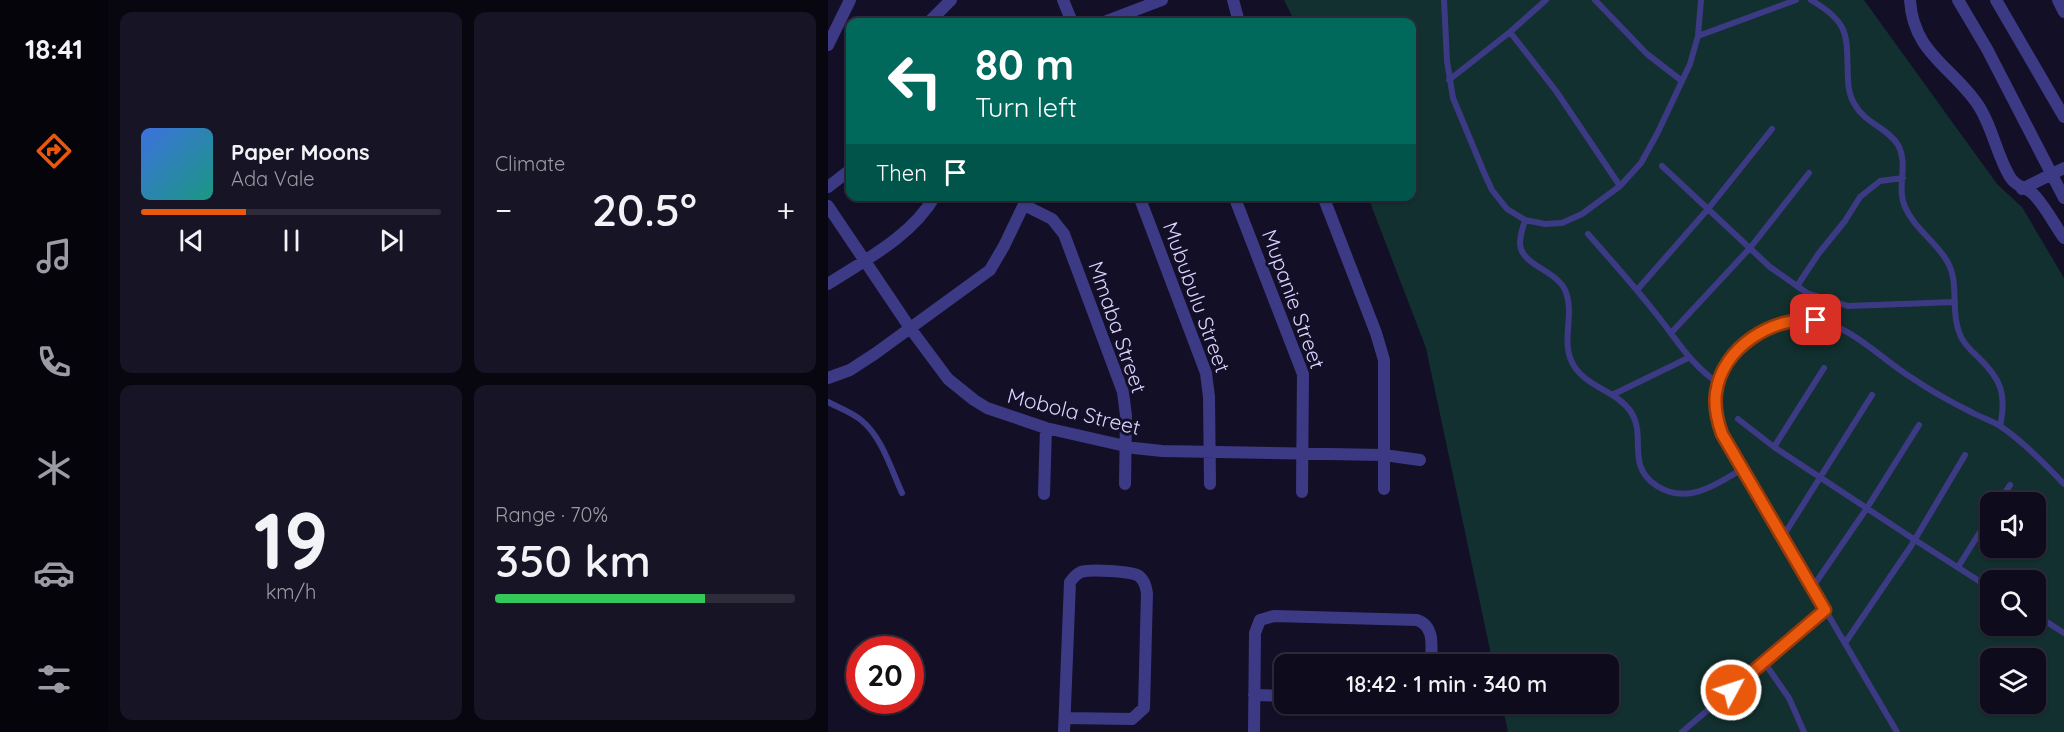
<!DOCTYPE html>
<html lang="en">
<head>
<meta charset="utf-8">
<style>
	body { margin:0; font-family:Quicksand,sans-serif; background:#171425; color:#f1f3f6; height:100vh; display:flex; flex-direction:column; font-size:22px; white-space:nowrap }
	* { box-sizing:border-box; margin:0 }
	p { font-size:20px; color:#9b9ba3 }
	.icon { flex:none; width:33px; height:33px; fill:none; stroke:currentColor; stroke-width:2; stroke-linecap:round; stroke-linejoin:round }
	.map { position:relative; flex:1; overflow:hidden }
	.details { display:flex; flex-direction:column; gap:12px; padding:12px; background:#08060f; width:720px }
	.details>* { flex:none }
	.banner { position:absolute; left:18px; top:18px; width:570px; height:183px; border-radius:12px; box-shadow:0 2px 4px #0004,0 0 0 2px #2e2b3b; background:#00695c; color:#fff; overflow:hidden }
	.tools { position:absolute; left:1152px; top:492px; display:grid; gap:12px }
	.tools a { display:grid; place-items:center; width:66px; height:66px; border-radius:12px; background:#0e0b1c; box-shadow:0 2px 4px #0004,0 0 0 2px #2e2b3b; font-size:30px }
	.speed { position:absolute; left:18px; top:636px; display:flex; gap:12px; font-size:30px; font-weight:700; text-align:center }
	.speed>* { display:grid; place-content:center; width:78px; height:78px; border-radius:50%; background:#0e0b1c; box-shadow:0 2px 4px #0004,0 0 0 2px #2e2b3b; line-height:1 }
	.speed .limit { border:9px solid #d22; background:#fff; color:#111 }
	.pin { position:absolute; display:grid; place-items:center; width:51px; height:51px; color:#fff; margin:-26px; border-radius:12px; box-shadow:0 3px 9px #0006 }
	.me { position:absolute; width:66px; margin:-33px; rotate:50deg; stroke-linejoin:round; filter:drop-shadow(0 0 4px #0008) }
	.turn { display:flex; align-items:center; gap:21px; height:126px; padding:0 30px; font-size:27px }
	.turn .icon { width:78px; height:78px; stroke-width:2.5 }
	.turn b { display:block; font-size:42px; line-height:51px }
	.then { display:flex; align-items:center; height:57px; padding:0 30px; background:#0003; gap:12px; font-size:22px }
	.big { font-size:45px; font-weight:600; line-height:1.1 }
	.details .tile { flex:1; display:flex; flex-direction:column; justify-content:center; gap:9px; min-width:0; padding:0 21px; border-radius:12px; background:#171425 }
	.details .dial { align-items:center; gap:0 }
	.dial b { font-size:78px; line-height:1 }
	.song { display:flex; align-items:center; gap:18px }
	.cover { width:72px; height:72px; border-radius:9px; background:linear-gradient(135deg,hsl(220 70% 55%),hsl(170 70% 35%)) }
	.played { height:6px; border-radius:3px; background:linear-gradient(90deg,#ea580c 35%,#2e2b3b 35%) }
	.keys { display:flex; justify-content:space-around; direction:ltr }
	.heat { display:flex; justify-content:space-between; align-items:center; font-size:33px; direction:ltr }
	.charge { height:9px; border-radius:4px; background:linear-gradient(90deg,#34c759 70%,#2e2b3b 0) }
	.details .tiles { flex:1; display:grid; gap:12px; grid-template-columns:repeat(2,1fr) }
	.trip { position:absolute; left:446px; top:654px; width:345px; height:60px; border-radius:12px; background:#0e0b1c; box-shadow:0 2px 4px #0004,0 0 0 2px #2e2b3b; font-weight:600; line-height:60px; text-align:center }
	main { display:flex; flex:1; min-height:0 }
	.menu { display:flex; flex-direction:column; width:108px; justify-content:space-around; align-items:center; background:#06040b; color:#9b9ba3 }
	.menu .icon { width:42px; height:42px }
	.menu .active { color:#ea580c }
	.menu b { font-size:27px; color:#f1f3f6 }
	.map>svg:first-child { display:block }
	.green { fill:#12302f; fill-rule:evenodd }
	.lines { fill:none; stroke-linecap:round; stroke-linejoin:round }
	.service { stroke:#3d3a85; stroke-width:6 }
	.minor { stroke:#3d3a85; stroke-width:12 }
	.route-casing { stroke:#983908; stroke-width:15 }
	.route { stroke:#ea580c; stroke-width:10 }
	.labels { text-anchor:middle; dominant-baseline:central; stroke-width:6; stroke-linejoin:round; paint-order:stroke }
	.street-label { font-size:21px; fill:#d9d4ff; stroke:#130f26 }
</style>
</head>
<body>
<main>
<nav class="menu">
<b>18:41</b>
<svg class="icon active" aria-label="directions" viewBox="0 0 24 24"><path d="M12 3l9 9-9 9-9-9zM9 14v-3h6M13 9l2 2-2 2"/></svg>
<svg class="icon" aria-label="music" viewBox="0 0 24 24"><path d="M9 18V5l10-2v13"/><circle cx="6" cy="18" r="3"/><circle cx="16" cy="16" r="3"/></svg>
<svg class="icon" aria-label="phone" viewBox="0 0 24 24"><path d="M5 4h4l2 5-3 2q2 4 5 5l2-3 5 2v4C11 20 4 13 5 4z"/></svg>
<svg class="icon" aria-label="climate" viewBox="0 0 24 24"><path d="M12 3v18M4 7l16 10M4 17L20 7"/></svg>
<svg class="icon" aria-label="car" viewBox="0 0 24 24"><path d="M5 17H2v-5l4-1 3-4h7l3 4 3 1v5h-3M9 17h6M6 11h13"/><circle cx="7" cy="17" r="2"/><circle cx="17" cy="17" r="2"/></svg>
<svg class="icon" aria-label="filters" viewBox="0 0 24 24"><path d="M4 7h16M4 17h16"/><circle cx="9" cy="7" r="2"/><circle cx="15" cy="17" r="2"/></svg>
</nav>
<section class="details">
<div class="tiles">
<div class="tile">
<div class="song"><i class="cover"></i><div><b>Paper Moons</b><p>Ada Vale</p></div></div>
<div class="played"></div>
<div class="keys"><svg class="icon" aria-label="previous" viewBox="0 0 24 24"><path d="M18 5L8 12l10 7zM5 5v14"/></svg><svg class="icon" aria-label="pause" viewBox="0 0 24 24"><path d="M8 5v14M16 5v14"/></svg><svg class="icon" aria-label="next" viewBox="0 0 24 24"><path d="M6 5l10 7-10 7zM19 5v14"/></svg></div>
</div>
<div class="tile"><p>Climate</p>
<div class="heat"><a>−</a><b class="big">20.5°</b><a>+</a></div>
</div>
<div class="tile dial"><b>19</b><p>km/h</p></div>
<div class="tile"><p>Range · 70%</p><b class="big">350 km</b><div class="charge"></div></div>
</div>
</section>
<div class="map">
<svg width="1236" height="732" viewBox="0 0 1236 732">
	<rect width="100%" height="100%" fill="#130f26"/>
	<path class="green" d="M 456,0 L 1036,0 L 1169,184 L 1194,207 L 1236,278 L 1236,732 L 680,732 L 674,704 L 780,704 L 780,664 L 665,664 L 598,348 L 540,197 L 584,196 L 584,22 L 467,22 ZM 1162,502 L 1208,502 L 1208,548 L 1162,548 ZM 1162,580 L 1208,580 L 1208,626 L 1162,626 ZM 1162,658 L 1208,658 L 1208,704 L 1162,704 Z"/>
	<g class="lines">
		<path class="service" d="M 616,0 L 619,61 L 625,98 L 657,175 L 664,190 L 679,209 L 697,220 L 717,224 L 734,223 L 754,214 L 792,186 L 813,163 L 830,132 L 862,64 L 870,36 L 873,0
			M 767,0 L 819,54 L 854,81
			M 983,0 C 1024,24 1018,36 1020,79 C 1020,88 1022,97 1027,105 C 1037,123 1060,128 1070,145 C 1081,165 1068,187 1077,207 C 1086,228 1108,242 1119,261 C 1132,283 1122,309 1131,332 C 1134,342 1142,350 1150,357 C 1173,379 1179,394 1172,426
			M 682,32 L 728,91 L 792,186
			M 870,36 L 968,0
			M 621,80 L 682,32 L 718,0
			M 834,166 L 942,267 L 979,293 L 1020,306 L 1127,302
			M 697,220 C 695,227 692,235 692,243 C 692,265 728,270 737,290 C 748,315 731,342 746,366 C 760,388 789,391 803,412 C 819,437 797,465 829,486 C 859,505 888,485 914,469
			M 760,234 C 784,261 807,287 829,315 C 849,340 863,365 890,383
			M 969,286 L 991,253 L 1017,221 L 1032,197 L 1052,181 L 1075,178
			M 809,290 L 880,209 L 944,129
			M 843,333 L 922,248 L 981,173
			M 784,395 L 860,358
			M 0,402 C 11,408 23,412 33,420 C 54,437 63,469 74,493
			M 910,419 L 946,447 L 1087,540 L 1162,588
			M 946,447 L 996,368
			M 1171,502 L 1182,485
			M 954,538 L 1044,395
			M 1130,567 L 1162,516
			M 984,588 L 1039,508 L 1091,425
			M 1208,615 L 1236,633
			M 1017,643 L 1083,546 L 1137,455
			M 936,662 L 961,698 L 976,732
			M 854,732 L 997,610
			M 1069,732 L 894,434 C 883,404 886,373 910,350 C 930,331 959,315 987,320 C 1024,326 1053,359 1084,378 C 1103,391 1123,402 1143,412 C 1152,417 1163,420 1172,426 C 1192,439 1219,466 1236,484"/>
		<path class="minor" d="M 235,0 L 244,22
			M 405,0 L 411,22
			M 1082,0 C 1085,51 1121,65 1148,102 C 1164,124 1168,154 1182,177 C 1188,187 1197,187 1204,193 C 1214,201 1228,227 1236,238
			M 1130,0 L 1159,49 L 1236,198
			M 1168,0 L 1236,117
			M 1230,0 L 1236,12
			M 101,22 L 123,0
			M 276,22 L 334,0
			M 0,45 L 22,0
			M 0,187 L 22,170
			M 1194,189 L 1236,168
			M 311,196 L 378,373 L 381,397 L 382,484
			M 406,196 L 475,374 L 474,492
			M 495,196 L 548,333 L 556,360 L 556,489
			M 196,205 L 224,219 L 236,234 L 295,392 L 298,416 L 297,484
			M 0,206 L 82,328 L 120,379 L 146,400 L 159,408 L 218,428 L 306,448 L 334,451 L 556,455 L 592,460
			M 0,284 C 37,260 84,236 107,196
			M 0,378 L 22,370 L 48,353 L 162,270 L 176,246 L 200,196
			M 216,494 L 218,428
			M 426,695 L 456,696
			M 642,704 L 643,704
			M 236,732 L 242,582 C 245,578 248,574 253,572 C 262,569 303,571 311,576 C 316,580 318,586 319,593 L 316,708 L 304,719 L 237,718
			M 426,732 L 427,633 L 432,620 L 446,616 L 589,620 C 608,626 603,649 603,664"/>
	</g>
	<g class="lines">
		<defs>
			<path id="route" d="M 903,690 L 997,610 L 894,434 C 889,420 886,407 888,393 C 894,347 945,316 988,320"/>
		</defs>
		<use href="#route" class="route-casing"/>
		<use href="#route" class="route"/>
	</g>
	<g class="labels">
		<g class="street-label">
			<text transform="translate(369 297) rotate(70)">Mububulu Street</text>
			<text transform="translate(466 299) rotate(70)">Mupanie Street</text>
			<text transform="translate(290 327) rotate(71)">Mmaba Street</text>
			<text transform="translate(246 411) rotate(14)">Mobola Street</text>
		</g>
	</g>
</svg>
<div class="tools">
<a><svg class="icon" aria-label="sound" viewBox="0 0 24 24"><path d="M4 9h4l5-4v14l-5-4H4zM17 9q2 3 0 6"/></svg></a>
<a><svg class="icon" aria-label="search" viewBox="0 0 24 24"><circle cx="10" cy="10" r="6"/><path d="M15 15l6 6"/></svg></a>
<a><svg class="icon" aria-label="layers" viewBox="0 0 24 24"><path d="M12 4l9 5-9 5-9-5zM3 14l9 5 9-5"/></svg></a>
</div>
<div class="speed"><div class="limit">20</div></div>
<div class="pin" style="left:988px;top:320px;background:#d93025"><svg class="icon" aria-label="arrive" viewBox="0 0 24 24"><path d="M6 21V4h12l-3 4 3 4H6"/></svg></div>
<svg class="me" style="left:903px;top:690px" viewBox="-20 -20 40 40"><circle r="17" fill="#ea580c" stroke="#fff" stroke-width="3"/><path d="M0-11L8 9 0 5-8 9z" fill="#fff"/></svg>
<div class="trip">18:42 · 1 min · 340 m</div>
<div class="banner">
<div class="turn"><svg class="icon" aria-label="left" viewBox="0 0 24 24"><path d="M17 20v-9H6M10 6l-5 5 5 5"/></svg><div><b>80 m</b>Turn left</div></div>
<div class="then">Then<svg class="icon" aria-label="arrive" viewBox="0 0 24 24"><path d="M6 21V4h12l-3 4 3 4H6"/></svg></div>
</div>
</div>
</main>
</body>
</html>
